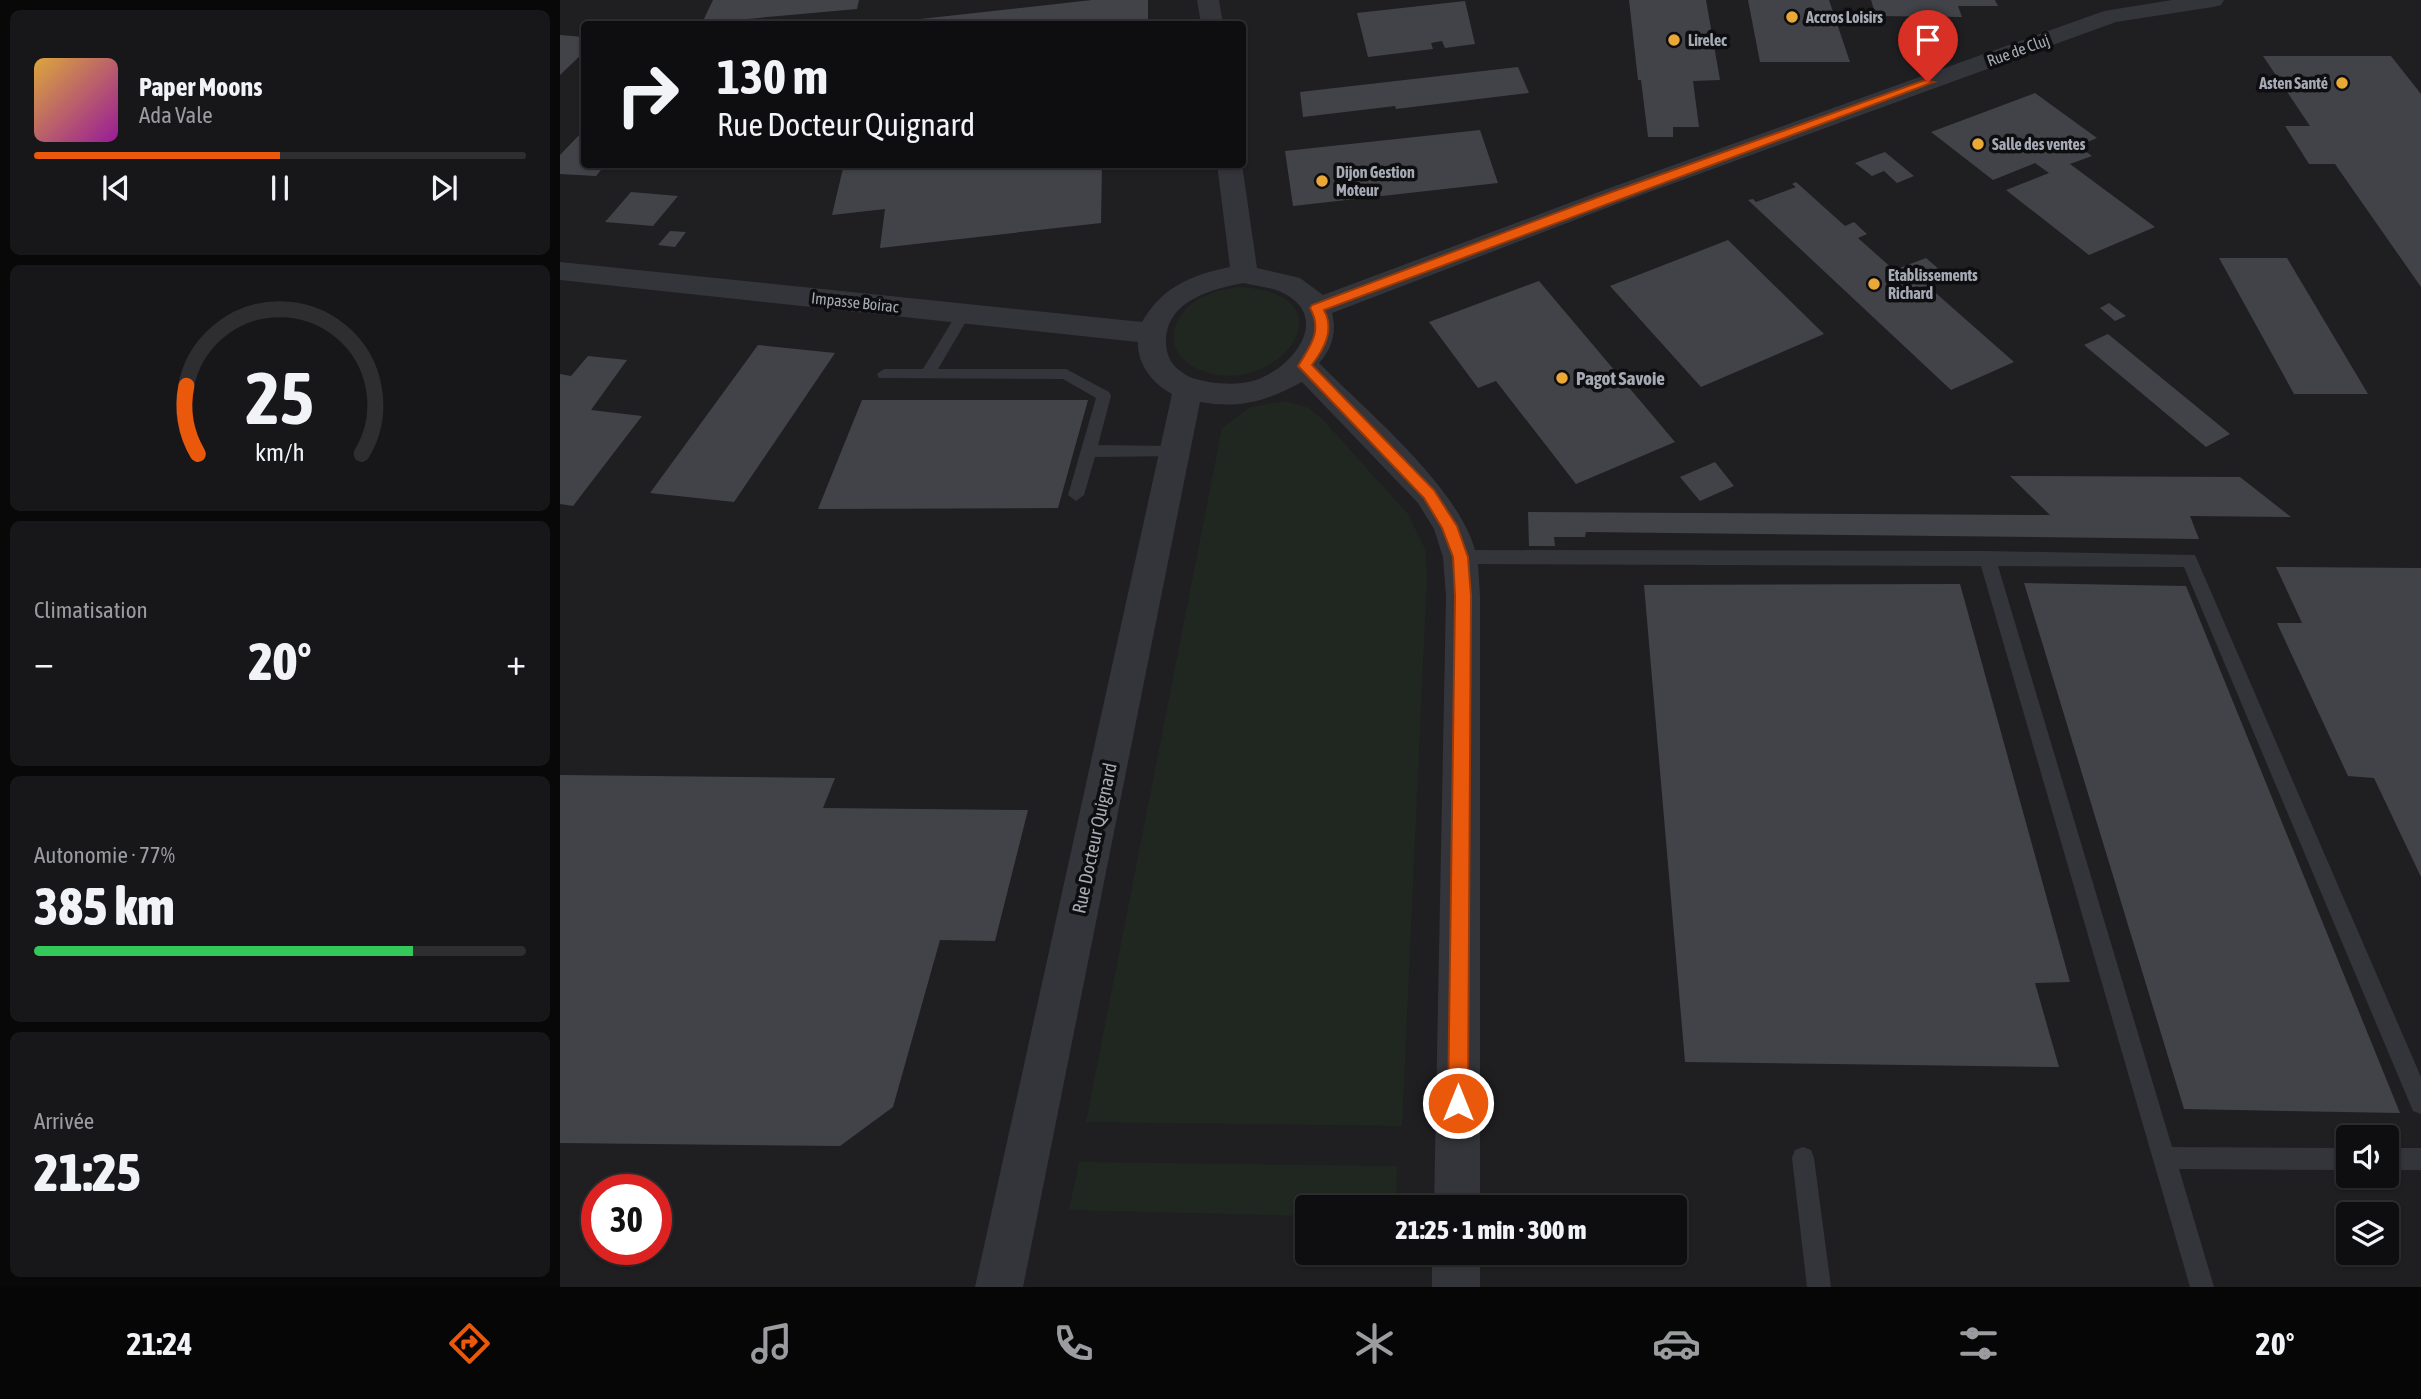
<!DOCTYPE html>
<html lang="fr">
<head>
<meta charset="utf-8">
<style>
	body { margin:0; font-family:"Asap Condensed",sans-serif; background:#171719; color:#f1f3f6; height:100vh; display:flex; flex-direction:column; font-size:26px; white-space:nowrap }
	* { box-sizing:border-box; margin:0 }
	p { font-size:23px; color:#9b9c9f }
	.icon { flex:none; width:38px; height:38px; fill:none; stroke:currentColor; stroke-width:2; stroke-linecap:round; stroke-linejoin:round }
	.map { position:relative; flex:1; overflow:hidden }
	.panel { display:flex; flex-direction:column; gap:10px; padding:10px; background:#080809; width:560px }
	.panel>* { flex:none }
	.banner { position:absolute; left:21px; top:21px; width:665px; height:147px; border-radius:7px; box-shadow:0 2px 5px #0004,0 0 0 2px #2e2e30; background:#0e0e10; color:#f1f3f6; overflow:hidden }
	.controls { position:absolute; left:1776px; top:1125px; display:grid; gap:14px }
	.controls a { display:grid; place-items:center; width:63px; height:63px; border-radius:7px; background:#0e0e10; box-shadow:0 2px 5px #0004,0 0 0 2px #2e2e30; font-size:35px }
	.speed { position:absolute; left:21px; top:1174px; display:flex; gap:14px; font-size:35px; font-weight:700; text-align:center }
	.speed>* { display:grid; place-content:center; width:91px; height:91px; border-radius:50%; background:#0e0e10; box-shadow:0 2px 5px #0004,0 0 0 2px #2e2e30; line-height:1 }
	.speed .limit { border:10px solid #d22; background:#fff; color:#111 }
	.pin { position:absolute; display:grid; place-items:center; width:60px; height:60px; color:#fff; margin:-72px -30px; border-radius:50% 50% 50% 0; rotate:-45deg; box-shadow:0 0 7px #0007 }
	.pin .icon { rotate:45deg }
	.me { position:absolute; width:77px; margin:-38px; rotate:0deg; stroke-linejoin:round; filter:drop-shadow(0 0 5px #0008) }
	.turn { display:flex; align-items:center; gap:24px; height:147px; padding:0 21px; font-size:32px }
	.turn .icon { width:91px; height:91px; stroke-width:2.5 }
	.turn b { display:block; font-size:49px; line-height:60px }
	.big { font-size:52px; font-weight:800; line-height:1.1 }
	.panel .card { flex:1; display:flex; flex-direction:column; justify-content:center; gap:10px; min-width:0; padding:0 24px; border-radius:10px; background:#171719 }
	.panel .dial { align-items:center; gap:0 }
	.dial svg { height:182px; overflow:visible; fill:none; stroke:#2e2e30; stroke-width:7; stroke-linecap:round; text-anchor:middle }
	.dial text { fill:#f1f3f6; stroke:none }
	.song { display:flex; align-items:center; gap:21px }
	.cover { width:84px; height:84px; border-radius:10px; background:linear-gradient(135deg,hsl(40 70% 55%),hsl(300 70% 35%)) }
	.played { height:7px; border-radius:4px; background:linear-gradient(90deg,#ea580c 50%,#2e2e30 50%) }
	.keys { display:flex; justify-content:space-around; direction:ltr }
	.heat { display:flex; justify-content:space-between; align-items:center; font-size:38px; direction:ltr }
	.charge { height:10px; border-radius:5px; background:linear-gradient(90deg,#34c759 77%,#2e2e30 0) }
	.trip { position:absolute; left:735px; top:1195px; width:392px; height:70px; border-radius:7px; background:#0e0e10; box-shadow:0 2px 5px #0004,0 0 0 2px #2e2e30; font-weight:800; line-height:70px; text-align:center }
	.tabs { display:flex; height:112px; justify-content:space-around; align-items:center; background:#060606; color:#9b9c9f }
	.tabs .icon { width:49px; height:49px }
	.tabs .on { color:#ea580c }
	.tabs b { font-size:32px; color:#f1f3f6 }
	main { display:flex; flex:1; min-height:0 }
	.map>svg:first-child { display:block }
	.built { fill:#1f1f22; fill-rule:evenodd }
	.green { fill:#202720 }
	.building { fill:#424348 }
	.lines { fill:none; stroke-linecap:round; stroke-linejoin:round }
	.service { fill:#34353a; fill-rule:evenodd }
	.minor { fill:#34353a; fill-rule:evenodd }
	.route { fill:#ea580c; stroke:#983908; stroke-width:2 }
	.poi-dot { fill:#eaa836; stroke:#0e0e10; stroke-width:2.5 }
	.labels { text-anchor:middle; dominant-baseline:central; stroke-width:7; stroke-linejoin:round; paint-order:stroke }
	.far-poi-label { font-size:16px; font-weight:bold; fill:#a5aab5; stroke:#0e0e10; text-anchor:start }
	.far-street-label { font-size:16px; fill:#a5aab5; stroke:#0e0e10 }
	.poi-label { font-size:19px; font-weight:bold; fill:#a5aab5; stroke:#0e0e10; text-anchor:start }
	.street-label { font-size:19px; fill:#a5aab5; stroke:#0e0e10 }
</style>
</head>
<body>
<main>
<section class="panel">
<div class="card">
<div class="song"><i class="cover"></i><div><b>Paper Moons</b><p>Ada Vale</p></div></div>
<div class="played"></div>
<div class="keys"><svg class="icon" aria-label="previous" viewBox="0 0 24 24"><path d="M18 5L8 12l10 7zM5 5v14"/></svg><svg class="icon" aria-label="pause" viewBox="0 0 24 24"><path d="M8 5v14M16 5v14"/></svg><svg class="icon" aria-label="next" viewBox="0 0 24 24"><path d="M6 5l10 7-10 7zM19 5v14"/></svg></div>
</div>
<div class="card dial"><svg viewBox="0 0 100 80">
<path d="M14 69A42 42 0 1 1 86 69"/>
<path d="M14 69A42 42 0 0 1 9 39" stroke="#ea580c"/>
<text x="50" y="56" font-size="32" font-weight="700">25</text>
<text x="50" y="72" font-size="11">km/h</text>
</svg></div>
<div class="card"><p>Climatisation</p>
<div class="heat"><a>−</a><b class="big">20°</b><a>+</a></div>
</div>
<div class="card"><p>Autonomie · 77%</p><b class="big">385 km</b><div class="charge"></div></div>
<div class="card"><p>Arrivée</p><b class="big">21:25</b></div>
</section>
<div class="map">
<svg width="1861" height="1287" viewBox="0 0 1861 1287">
	<rect width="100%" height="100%" fill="#131315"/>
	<path class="built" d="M 0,0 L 1861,0 L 1861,1287 L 0,1287 ZM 24,24 L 682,24 L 682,164 L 24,164 ZM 1788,1138 L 1827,1138 L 1827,1176 L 1788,1176 ZM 37,1190 L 96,1190 L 96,1250 L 37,1250 ZM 747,1208 L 1115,1208 L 1115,1253 L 747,1253 ZM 1788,1214 L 1827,1214 L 1827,1253 L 1788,1253 Z"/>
	<path class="green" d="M 679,287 C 801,293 712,408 634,367 C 600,349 613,311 643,297 C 654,291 666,289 679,287 Z
		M 725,401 L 749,408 L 763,420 L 848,514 L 865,549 L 867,575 L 842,1126 L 526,1122 L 662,428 L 691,407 Z
		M 519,1162 L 837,1166 L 836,1207 L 747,1208 L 747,1216 L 509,1210 Z"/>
	<path class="building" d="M 153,0 L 299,0 L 297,9 L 142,23 Z
		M 588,0 L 588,19 L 529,24 L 315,24 L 532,0 Z
		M 1069,0 L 1146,0 L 1160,80 L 1133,81 L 1139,127 L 1113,127 L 1113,137 L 1088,137 L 1081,80 L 1078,80 Z
		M 1188,0 L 1269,0 L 1290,62 L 1200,62 Z
		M 1311,0 L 1435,0 L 1438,6 L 1398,6 L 1402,17 L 1316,16 Z
		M 905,1 L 915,44 L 885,48 L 882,41 L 871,43 L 873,49 L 808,57 L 797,13 Z
		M 0,35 L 24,37 L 24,52 L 0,75 Z
		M 1703,56 L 1831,56 L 1861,94 L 1861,287 L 1775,164 L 1749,164 L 1725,126 L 1750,126 Z
		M 958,67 L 969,93 L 836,109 L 835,106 L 743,117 L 740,92 Z
		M 1475,93 L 1537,138 L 1518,146 L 1532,156 L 1510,164 L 1595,227 L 1529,255 L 1446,190 L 1489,173 L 1475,163 L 1433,180 L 1371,132 Z
		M 24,130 L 24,164 L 46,164 L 36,176 L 0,174 L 0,155 Z
		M 920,130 L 938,183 L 733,206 L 725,151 Z
		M 1325,152 L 1354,176 L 1337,183 L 1324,171 L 1312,176 L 1295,163 Z
		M 284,164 L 542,164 L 541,223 L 320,248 L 325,209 L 272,215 Z
		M 1236,182 L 1285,226 L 1294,222 L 1307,234 L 1298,238 L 1334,270 L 1366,258 L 1381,271 L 1361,280 L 1454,362 L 1391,390 L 1188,200 L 1193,199 L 1196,202 L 1236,187 L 1232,184 Z
		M 71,192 L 118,196 L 93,226 L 45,222 Z
		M 110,231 L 126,232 L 115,247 L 98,245 Z
		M 1168,240 L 1264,334 L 1141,387 L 1050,286 Z
		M 1659,258 L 1727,258 L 1808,394 L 1734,394 Z
		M 979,281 L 1115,442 L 1016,484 L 936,381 L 918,388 L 869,322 Z
		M 1549,303 L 1566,316 L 1555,321 L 1540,308 Z
		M 1548,334 L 1670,434 L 1646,447 L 1524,345 Z
		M 198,345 L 275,353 L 174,502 L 90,493 Z
		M 28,356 L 67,360 L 31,410 L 82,416 L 13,506 L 0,504 L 0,374 L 11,376 Z
		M 302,400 L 528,400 L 498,508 L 258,509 Z
		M 1155,462 L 1174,486 L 1140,501 L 1120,477 Z
		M 1450,476 L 1680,477 L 1731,517 L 1630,516 L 1639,539 L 1026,532 L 1025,537 L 994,537 L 995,546 L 969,546 L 968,512 L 1490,515 Z
		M 1716,567 L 1861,568 L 1861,877 L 1814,778 L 1788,776 L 1717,623 L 1742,623 Z
		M 1464,583 L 1626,586 L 1840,1113 L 1624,1109 Z
		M 1400,584 L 1510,982 L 1475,983 L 1499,1067 L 1125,1062 L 1084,585 Z
		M 0,775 L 275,778 L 263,808 L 468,810 L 435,941 L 380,940 L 333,1107 L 280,1146 L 0,1143 Z"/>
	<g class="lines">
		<path class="service" d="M 404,308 L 411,313 L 378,369 L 506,369 L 549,392 L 551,396 L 538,445 L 613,446 L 621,452 L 618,456 L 535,457 L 524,495 L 516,501 L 508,495 L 536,398 L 503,379 L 319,378 L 317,374 L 324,369 L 363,369 L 399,310 Z
			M 900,550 L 1427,551 L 1635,555 L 1861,1077 L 1861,1114 L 1853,1111 L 1624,567 L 1438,566 L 1612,1147 L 1788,1148 L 1788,1170 L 1619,1169 L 1654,1287 L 1630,1287 L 1421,566 L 900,564 L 894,562 L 892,557 L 894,552 Z
			M 1243,1147 L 1251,1150 L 1254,1158 L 1271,1287 L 1247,1287 L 1232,1158 L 1235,1150 Z
			M 1827,1148 L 1861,1148 L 1861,1170 L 1827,1170 Z"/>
		<path class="minor" d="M 637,0 L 659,0 L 663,24 L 641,24 Z
			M 1612,0 L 1664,0 L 1661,5 L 1653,7 L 1556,22 L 1062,202 L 772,313 C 777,331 772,349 759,363 C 807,412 904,491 917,558 C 919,570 919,584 920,596 L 920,1208 L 874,1208 L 886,596 L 883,557 L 874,529 L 858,503 L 742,382 C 706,401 681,409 640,402 L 463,1287 L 415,1287 L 612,394 C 593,384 577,364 578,342 L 0,280 L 0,262 L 582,322 C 602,287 631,275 670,267 L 657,164 L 682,164 L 697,268 L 740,278 L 763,295 L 1044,190 L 1544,11 ZM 684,283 C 695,286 710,287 721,292 C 773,316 734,367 696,380 C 681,385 664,384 649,382 C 640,380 631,379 623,373 C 612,366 606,356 606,342 C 606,301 651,289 684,283 Z
			M 872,1253 L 920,1253 L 920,1287 L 872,1287 Z"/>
	</g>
	<path class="route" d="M 1365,80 L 1374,82 L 764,310 C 775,330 764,349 752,365 L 874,490 L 897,526 L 908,557 L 911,596 L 908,1103 L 905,1110 L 898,1113 L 891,1110 L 888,1103 L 895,596 L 893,557 L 882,528 L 864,498 L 738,366 C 750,346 763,331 750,308 L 752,305 L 1049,193 Z"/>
	<g class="poi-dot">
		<circle cx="1232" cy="17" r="7"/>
		<circle cx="1114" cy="40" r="7"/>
		<circle cx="1782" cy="83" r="7"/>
		<circle cx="1418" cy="144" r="7"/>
		<circle cx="762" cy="181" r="7"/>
		<circle cx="1314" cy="284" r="7"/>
		<circle cx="1002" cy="378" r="7"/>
	</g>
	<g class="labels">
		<g class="far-poi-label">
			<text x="1246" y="17">Accros Loisirs</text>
			<text x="1128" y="40">Lirelec</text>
			<text x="1768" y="83" text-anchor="end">Asten Santé</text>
			<text x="1432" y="144">Salle des ventes</text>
			<text x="776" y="172">Dijon Gestion<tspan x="776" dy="18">Moteur</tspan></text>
			<text x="1328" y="275">Etablissements<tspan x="1328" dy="18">Richard</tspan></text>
		</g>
		<g class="far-street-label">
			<text transform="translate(1458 50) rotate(-20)">Rue de Cluj</text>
			<text transform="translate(295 302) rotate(6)">Impasse Boirac</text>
		</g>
		<g class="poi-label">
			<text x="1016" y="378">Pagot Savoie</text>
		</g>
		<g class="street-label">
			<text transform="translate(534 838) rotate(-78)">Rue Docteur Quignard</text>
		</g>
	</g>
</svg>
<div class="controls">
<a><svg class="icon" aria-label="sound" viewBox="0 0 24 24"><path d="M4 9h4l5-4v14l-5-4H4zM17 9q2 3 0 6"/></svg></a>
<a><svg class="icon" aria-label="layers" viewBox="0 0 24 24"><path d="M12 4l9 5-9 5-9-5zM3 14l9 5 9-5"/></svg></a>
</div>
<div class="speed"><div class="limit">30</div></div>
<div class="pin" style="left:1368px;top:82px;background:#d93025"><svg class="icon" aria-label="arrive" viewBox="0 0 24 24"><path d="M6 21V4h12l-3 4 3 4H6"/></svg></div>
<svg class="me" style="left:898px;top:1103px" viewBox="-20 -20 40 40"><circle r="17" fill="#ea580c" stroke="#fff" stroke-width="3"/><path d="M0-11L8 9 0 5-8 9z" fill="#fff"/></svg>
<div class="trip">21:25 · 1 min · 300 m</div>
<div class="banner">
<div class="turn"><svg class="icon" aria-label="right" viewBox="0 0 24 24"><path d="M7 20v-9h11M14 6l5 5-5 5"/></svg><div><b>130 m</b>Rue Docteur Quignard</div></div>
</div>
</div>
</main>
<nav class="tabs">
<b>21:24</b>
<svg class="icon on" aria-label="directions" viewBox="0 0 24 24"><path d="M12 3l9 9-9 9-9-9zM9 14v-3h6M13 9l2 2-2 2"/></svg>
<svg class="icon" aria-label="music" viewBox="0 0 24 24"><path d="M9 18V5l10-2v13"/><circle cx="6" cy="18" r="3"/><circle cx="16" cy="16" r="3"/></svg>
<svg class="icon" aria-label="phone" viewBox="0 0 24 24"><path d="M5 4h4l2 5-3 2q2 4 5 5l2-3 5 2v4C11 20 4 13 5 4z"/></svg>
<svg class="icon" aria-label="climate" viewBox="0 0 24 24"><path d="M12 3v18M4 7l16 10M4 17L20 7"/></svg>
<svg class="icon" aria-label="car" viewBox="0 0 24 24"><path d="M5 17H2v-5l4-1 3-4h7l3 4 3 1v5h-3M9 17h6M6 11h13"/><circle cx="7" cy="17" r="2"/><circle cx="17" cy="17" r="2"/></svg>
<svg class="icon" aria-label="filters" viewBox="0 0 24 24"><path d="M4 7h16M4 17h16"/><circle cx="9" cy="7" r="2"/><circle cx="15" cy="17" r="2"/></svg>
<b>20°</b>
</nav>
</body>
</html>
